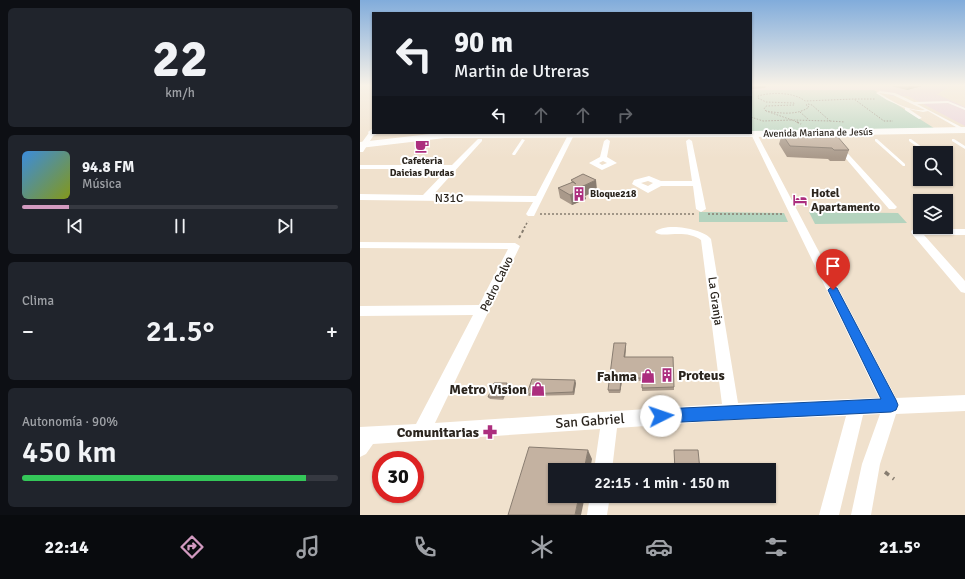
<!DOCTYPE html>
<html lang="es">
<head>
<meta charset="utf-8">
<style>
	body { margin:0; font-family:Signika,sans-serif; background:#20242c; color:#f1f3f6; height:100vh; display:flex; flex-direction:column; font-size:15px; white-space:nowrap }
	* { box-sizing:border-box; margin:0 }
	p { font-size:13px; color:#9ea1a6 }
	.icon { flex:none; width:22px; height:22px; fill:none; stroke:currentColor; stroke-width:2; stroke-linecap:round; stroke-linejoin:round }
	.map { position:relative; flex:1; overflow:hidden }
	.side { display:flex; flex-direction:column; gap:8px; padding:8px; background:#0d0f14; width:360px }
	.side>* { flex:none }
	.top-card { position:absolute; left:12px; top:12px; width:380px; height:122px; border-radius:0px; box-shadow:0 1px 3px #0004; background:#171b24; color:#f1f3f6; overflow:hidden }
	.buttons { position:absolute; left:553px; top:146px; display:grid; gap:8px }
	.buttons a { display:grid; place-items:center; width:40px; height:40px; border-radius:0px; background:#171b24; box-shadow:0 1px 3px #0004; font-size:20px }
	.speed { position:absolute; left:12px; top:451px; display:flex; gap:8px; font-size:20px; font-weight:700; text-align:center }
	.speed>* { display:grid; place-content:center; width:52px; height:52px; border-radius:50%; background:#171b24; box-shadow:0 1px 3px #0004; line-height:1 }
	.speed .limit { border:6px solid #d22; background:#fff; color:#111 }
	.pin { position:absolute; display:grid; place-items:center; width:34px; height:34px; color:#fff; margin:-41px -17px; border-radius:50% 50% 50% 0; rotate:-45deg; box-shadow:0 0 4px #0007 }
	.pin .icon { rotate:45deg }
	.me { position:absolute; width:44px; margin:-22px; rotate:86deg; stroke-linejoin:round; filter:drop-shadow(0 0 3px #0008) }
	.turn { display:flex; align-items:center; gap:14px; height:84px; padding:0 16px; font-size:18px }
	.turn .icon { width:52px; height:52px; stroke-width:2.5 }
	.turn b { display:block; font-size:28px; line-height:34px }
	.lanes { display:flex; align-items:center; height:38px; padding:0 16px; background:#0003; justify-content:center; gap:20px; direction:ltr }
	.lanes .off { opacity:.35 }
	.big { font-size:30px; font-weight:600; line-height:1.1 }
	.side .widget { flex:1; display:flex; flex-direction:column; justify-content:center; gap:6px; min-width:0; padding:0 14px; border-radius:6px; background:#20242c }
	.side .dial { align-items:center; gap:0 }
	.dial b { font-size:52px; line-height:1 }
	.song { display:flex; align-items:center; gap:12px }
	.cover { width:48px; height:48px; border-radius:6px; background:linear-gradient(135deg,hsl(210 70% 55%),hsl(70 70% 35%)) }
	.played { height:4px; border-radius:2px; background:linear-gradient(90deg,#d29ac0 15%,#363941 15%) }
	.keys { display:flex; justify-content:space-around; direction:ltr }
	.heat { display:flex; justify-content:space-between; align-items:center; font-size:22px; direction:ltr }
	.charge { height:6px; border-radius:3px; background:linear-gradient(90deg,#34c759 90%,#363941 0) }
	.trip { position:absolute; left:188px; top:463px; width:228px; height:40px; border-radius:0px; background:#171b24; box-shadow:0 1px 3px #0004; font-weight:600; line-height:40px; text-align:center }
	.tabs { display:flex; height:64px; justify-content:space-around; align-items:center; background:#090b0e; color:#9ea1a6 }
	.tabs .icon { width:28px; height:28px }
	.tabs .active { color:#d29ac0 }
	.tabs b { font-size:18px; color:#f1f3f6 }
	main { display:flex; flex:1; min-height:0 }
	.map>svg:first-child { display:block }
	.commercial { fill:#ead2de }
	.green { fill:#b4d3be }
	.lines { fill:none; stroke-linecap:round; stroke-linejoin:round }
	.path-far3 { stroke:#877d70; stroke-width:1; stroke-dasharray:1.5 1.5; stroke-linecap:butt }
	.path-far2 { stroke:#877d70; stroke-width:1.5; stroke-dasharray:2 2; stroke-linecap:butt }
	.path-far1 { stroke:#877d70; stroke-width:2; stroke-dasharray:3 3; stroke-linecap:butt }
	.path { stroke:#877d70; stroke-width:3.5; stroke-dasharray:5 5; stroke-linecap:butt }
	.lane { fill:#fff; fill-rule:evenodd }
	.street { fill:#fff; fill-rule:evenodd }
	.secondary { fill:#fff; fill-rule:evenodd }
	.wall { fill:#a9998a }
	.shaded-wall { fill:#897d71 }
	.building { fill:#c4b2a1; stroke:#897d71 }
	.route { fill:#1a73e8; stroke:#114b97 }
	.labels { text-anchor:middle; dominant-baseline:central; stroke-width:4; stroke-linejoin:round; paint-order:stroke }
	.far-street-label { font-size:10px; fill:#2b251e; stroke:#fff }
	.far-poi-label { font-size:10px; font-weight:bold; fill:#2b251e; stroke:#fff }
	.poi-label { font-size:12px; font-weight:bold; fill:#2b251e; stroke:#fff; text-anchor:start }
	.street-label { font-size:12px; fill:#2b251e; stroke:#fff }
	.near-poi-label { font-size:14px; font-weight:bold; fill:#2b251e; stroke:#fff; text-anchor:end }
	.near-street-label { font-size:14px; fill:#2b251e; stroke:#fff }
</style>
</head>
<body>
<main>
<section class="side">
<div class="widget dial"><b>22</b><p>km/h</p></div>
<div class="widget">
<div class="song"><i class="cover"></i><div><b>94.8 FM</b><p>Música</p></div></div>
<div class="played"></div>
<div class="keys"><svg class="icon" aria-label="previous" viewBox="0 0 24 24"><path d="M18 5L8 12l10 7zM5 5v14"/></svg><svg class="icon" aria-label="pause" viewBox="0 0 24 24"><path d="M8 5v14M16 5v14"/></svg><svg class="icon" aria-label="next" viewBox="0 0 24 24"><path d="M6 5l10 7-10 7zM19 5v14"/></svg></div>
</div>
<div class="widget"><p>Clima</p>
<div class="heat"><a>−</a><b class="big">21.5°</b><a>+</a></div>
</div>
<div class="widget"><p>Autonomía · 90%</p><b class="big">450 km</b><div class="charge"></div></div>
</section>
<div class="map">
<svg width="605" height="515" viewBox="0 0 605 515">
	<rect width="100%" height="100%" fill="#f0e1cd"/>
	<path class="commercial" d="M 391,86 L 596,86 L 589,87 L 576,95 L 567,95 L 579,95 L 605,107 L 605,126 L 548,96 L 531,96 L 519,90 L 391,90 Z"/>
	<path class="green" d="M 391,90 L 514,90 L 577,130 L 150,135 L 151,133 L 391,133 Z
		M 339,212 L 424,213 L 428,222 L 339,222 Z
		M 449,212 L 538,213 L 547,223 L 455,224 Z"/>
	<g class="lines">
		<path class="path-far3" d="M 495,99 L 515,99
			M 448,104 L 452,105 L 470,121 L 432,120 L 406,111 C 419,113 437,116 449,107 L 446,105 Z
			M 406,111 L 404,109 L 406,106 L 434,105 L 434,103 L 406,102 L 398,98 L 398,96 C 411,92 434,92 445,101 L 494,99 L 524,121 L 533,121
			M 440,112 L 449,120
			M 391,117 L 403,121 L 432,120 L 439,123
			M 470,121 L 485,122"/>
		<path class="path-far2" d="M 437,122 L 441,124
			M 180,214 L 334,214
			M 348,214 L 424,214
			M 164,228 L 168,221"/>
		<path class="path-far1" d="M 159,238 L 165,227"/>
		<path class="path" d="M 525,472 L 534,479"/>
		<path class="lane" d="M 520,91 L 535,93 L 554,102 L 588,101 L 605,108 L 605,110 L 588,103 L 557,104 L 605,129 L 605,131 L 603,131 L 568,111 L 563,112 L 549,109 L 562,118 L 559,119 L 545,110 L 545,108 L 527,100 L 516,93 ZM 519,93 L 533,95 L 565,110 C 549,112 532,101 519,93 Z
			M 162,139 L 165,140 L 155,155 L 153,155 L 152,154 Z
			M 515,139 L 517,139 L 545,164 L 545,166 L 543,166 L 515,141 Z
			M 549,139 L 551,139 L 570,153 L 566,153 L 549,141 Z
			M 592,139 L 594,139 L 605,146 L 605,149 L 592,141 Z"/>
		<path class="street" d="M 13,129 L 13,133 L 15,133 L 3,152 L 0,152 L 0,145 L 11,130 Z
			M 394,132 L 397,134 L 536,398 L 605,395 L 605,411 L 536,414 L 520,464 L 511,515 L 491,515 L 502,464 L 520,414 L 503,415 L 479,515 L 459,515 L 486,416 L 371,420 L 257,428 L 252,470 L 234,470 L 240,429 L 13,444 L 6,454 L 0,457 L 0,427 L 56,424 L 113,315 L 0,316 L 0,306 L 119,305 L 148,249 L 0,248 L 0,242 L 155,243 L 160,246 L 75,423 L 362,404 L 341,240 C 325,228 301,239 295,232 C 304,222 343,228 351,239 L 378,403 L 519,398 L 391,134 Z
			M 211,133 L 214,135 L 174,216 L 168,216 L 166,214 L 173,202 L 0,200 L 0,194 L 63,195 L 88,169 L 0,169 L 0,165 L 92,165 L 118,139 L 122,139 L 122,141 L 73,195 L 176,196 L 208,135 Z
			M 247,139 L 250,141 L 247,157 L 257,163 L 242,170 L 229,163 L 240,157 L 244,141 ZM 243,161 L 247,163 L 242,165 L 239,163 Z
			M 329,139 L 332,141 L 346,209 L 341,212 L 336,209 L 333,186 L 301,186 L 288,193 L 272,184 L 274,180 L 289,176 L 301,181 L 332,181 L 326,141 ZM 288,181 L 293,183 L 288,186 L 281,183 Z
			M 478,144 L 480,145 L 535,205 L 537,207 L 535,209 L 529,209 L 476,147 L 474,146 Z
			M 556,229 L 605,229 L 605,235 L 564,235 L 605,281 L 605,293 L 601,292 L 552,234 L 551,232 L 552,230 Z
			M 230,496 L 250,496 L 247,515 L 227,515 Z"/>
		<path class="secondary" d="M 605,127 L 605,133 L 394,137 L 85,138 L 0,148 L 0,142 L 79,133 L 391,133 L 391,131 Z
			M 12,129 L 13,133 L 17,133 L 16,135 C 12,136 10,135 8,132 Z"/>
	</g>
	<path class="wall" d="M 391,86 L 406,86 L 405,88 L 391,89 Z
		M 531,86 L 562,86 L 547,90 Z
		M 422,134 L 446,135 L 489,150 L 485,161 L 470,161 L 468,159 L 427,157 L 419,144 Z
		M 211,180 L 237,190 L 225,196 L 226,199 L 212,205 L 200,198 L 198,188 L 212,183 Z
		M 266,343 L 266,346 L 265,357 L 314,387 L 314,390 L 282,391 L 282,381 L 262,381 L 260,393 L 249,393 L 248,390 Z
		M 216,383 L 214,395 L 169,396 L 167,394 Z
		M 149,386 L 143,400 L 130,399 L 128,397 Z
		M 316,496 L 342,496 L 342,497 L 341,501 L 316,502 Z"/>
	<path class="shaded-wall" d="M 549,86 L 562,86 L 547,90 Z
		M 236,180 L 237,190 L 225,196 L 226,199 L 212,205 L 210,195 L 221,187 Z
		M 266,343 L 266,346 L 265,360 L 264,357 Z
		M 261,378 L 262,381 L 260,393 L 260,390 Z
		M 215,380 L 216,383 L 214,395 L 213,392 Z
		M 147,383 L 149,386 L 143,400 L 142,397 Z
		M 228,450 L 232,459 L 230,470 L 224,470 Z
		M 219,496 L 225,496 L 221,515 L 215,515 Z"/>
	<path class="building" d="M 422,134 L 445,134 L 446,135 L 473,135 L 477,136 L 489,150 L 474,150 L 472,148 L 430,146 Z
		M 223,174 L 236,180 L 221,187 L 224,188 L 210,195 L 198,188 L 213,182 L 216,184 L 211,180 Z
		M 254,343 L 266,343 L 264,357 L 313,357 L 314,387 L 282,388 L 282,378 L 261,378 L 260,390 L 248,390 Z
		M 172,379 L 215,380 L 213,392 L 167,394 Z
		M 134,383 L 147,383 L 142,397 L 128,397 Z
		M 169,447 L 228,450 L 224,470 L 195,470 L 195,496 L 219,496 L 215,515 L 148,515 Z
		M 314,450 L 338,450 L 340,470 L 315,470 Z
		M 316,496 L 342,496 L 342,497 L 316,498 Z"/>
	<linearGradient id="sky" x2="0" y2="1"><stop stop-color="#81acdb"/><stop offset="0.54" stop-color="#f8f2e8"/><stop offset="1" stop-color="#f8f2e8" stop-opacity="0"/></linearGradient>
	<rect width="605" height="158" fill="url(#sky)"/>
	<path class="route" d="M 473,287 L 477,288 L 478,290 L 536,400 L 538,405 L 536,410 L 531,412 L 301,423 L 296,421 L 294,416 L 296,411 L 301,409 L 521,399 L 468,290 L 470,288 Z"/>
	<defs>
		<symbol id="cafe-bare" viewBox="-9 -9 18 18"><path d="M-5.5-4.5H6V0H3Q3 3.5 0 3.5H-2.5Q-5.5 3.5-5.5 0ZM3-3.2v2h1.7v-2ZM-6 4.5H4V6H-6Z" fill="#ac2e7e" stroke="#fff" stroke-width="2.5" paint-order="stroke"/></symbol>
		<symbol id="building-bare" viewBox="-9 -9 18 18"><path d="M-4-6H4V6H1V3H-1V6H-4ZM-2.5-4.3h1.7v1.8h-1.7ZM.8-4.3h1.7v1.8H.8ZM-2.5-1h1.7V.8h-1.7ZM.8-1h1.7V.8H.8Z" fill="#ac2e7e" stroke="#fff" stroke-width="2.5" paint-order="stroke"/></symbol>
		<symbol id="hotel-bare" viewBox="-9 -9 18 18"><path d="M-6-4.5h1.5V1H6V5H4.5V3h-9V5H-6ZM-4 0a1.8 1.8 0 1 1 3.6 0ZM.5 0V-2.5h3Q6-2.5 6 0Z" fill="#ac2e7e" stroke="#fff" stroke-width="2.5" paint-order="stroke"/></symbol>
		<symbol id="shop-bare" viewBox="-9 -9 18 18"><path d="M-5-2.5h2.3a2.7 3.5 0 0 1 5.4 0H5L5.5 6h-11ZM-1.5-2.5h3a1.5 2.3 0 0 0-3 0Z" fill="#ac2e7e" stroke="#fff" stroke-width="2.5" paint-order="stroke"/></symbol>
		<symbol id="pharmacy-bare" viewBox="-9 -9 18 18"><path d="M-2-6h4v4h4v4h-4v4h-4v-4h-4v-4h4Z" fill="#ac2e7e" stroke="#fff" stroke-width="2.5" paint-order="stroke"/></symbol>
	</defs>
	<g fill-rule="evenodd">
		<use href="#cafe-bare" x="52" y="136" width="20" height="20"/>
		<use href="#building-bare" x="209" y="184" width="20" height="20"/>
		<use href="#hotel-bare" x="430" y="190" width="20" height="20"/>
		<use href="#building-bare" x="297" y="365" width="20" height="20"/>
		<use href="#shop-bare" x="278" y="366" width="20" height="20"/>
		<use href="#shop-bare" x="168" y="379" width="20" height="20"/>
		<use href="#pharmacy-bare" x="120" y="422" width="20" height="20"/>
	</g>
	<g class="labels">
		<g class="far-street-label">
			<text transform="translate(458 133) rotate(-1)">Avenida Mariana de Jesús</text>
		</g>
		<g class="far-poi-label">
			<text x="62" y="161">Cafeteria<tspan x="62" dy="12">Daicias Purdas</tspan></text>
			<text x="230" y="194" text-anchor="start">Bloque218</text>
		</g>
		<g class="poi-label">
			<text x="451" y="193">Hotel<tspan x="451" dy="14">Apartamento</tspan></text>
		</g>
		<g class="street-label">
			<text x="89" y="198">N31C</text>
			<text transform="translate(137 284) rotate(-64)">Pedro Calvo</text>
			<text transform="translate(355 301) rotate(82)">La Granja</text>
		</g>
		<g class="near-poi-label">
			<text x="318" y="375" text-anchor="start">Proteus</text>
			<text x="277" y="376">Fahma</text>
			<text x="167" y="389">Metro Vision</text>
			<text x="119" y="432">Comunitarias</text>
		</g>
		<g class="near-street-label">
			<text transform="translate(230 421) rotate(-4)">San Gabriel</text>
		</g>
	</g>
</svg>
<div class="buttons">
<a><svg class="icon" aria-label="search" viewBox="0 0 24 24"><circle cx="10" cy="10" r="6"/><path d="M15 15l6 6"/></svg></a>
<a><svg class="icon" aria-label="layers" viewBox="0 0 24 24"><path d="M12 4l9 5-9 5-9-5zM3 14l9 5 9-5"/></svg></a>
</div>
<div class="speed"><div class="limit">30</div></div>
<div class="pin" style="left:473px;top:290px;background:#d93025"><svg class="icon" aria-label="arrive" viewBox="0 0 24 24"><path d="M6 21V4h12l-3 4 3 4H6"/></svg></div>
<svg class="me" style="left:301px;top:416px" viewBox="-20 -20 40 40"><circle r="19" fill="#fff"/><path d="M0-13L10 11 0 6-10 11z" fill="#1a73e8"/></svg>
<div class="trip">22:15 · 1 min · 150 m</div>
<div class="top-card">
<div class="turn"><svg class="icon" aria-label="left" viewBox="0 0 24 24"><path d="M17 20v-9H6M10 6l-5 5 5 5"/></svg><div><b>90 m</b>Martin de Utreras</div></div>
<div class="lanes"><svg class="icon" aria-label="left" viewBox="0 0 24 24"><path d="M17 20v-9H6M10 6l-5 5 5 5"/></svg><svg class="icon off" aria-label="ahead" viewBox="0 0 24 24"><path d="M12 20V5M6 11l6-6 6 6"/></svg><svg class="icon off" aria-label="ahead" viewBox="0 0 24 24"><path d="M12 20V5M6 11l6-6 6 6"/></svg><svg class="icon off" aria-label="right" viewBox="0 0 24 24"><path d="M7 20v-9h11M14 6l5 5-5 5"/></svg></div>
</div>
</div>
</main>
<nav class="tabs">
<b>22:14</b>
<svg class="icon active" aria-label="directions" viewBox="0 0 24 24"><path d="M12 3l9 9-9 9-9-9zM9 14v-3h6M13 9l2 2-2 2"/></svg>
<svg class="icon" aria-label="music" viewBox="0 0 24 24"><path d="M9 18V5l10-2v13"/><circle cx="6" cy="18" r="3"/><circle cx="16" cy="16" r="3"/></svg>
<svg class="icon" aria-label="phone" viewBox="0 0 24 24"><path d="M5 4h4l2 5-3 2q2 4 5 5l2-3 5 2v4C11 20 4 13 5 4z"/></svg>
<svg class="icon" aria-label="climate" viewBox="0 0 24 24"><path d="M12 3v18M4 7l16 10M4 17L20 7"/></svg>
<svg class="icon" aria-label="car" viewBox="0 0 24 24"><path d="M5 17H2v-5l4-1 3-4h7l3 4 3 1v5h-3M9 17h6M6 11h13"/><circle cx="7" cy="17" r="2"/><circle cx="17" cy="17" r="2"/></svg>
<svg class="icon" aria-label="filters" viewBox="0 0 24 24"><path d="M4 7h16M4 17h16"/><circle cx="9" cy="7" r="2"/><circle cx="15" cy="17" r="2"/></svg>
<b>21.5°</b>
</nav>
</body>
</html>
